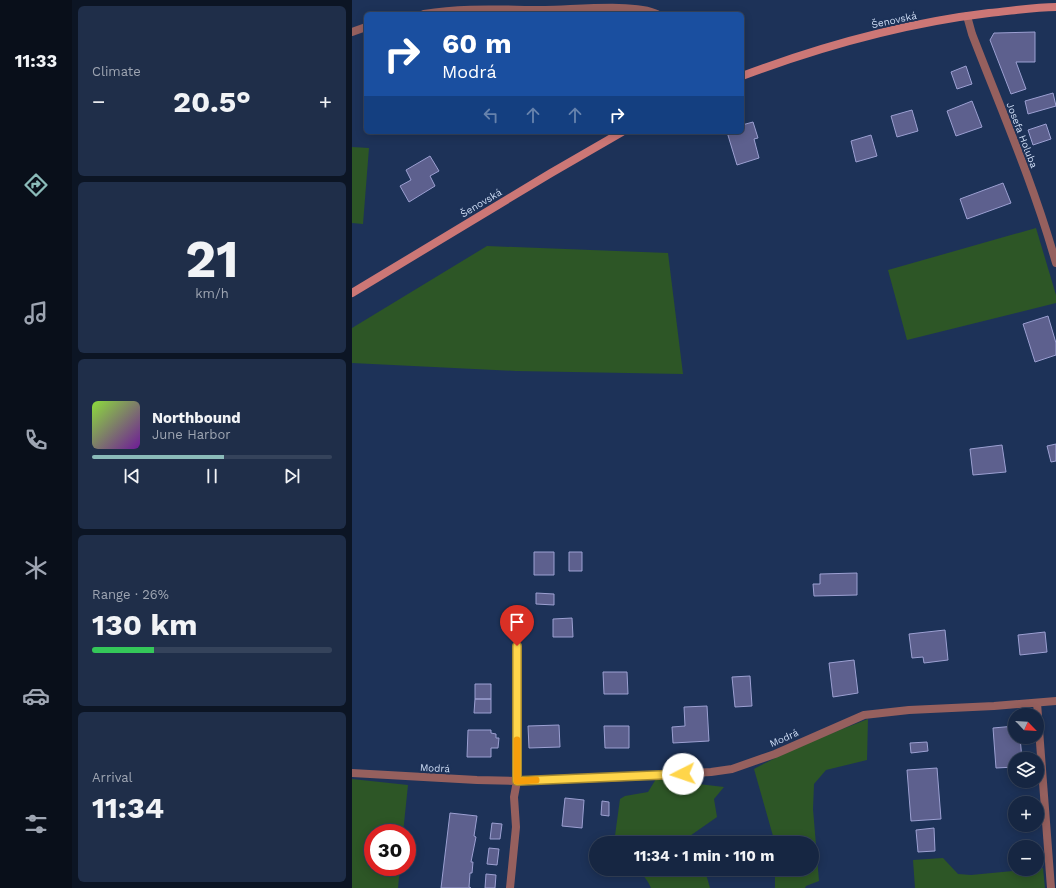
<!DOCTYPE html>
<html lang="en">
<head>
<meta charset="utf-8">
<style>
	body { margin:0; font-family:"Work Sans",sans-serif; background:#1f2e49; color:#f1f3f6; height:100vh; display:flex; flex-direction:column; font-size:15px; white-space:nowrap }
	* { box-sizing:border-box; margin:0 }
	p { font-size:13px; color:#9ea5b2 }
	.icon { flex:none; width:22px; height:22px; fill:none; stroke:currentColor; stroke-width:2; stroke-linecap:round; stroke-linejoin:round }
	.map { position:relative; flex:1; overflow:hidden }
	.drawer { display:flex; flex-direction:column; gap:6px; padding:6px; background:#0c1524; width:280px }
	.drawer>* { flex:none }
	.hud { position:absolute; left:12px; top:12px; width:380px; height:122px; border-radius:6px; box-shadow:0 2px 10px #0003,0 0 0 1px #35435b; background:#1a4fa0; color:#fff; overflow:hidden }
	.needle { width:26px; rotate:115deg }
	.fabs { position:absolute; left:656px; top:708px; display:grid; gap:8px }
	.fabs a { display:grid; place-items:center; width:36px; height:36px; border-radius:50%; background:#162642; box-shadow:0 2px 10px #0003,0 0 0 1px #35435b; font-size:20px }
	.speed { position:absolute; left:12px; top:824px; display:flex; gap:8px; font-size:20px; font-weight:700; text-align:center }
	.speed>* { display:grid; place-content:center; width:52px; height:52px; border-radius:50%; background:#162642; box-shadow:0 2px 10px #0003,0 0 0 1px #35435b; line-height:1 }
	.speed .limit { border:6px solid #d22; background:#fff; color:#111 }
	.pin { position:absolute; display:grid; place-items:center; width:34px; height:34px; color:#fff; margin:-41px -17px; border-radius:50% 50% 50% 0; rotate:-45deg; box-shadow:0 0 4px #0007 }
	.pin .icon { rotate:45deg }
	.me { position:absolute; width:44px; margin:-22px; rotate:266deg; stroke-linejoin:round; filter:drop-shadow(0 0 3px #0008) }
	.turn { display:flex; align-items:center; gap:14px; height:84px; padding:0 12px; font-size:18px }
	.turn .icon { width:52px; height:52px; stroke-width:2.5 }
	.turn b { display:block; font-size:28px; line-height:34px }
	.lanes { display:flex; align-items:center; height:38px; padding:0 12px; background:#0003; justify-content:center; gap:20px; direction:ltr }
	.lanes .off { opacity:.35 }
	.big { font-size:30px; font-weight:700; line-height:1.1 }
	.drawer .card { flex:1; display:flex; flex-direction:column; justify-content:center; gap:6px; min-width:0; padding:0 14px; border-radius:6px; background:#1f2e49 }
	.drawer .dial { align-items:center; gap:0 }
	.dial b { font-size:52px; line-height:1 }
	.song { display:flex; align-items:center; gap:12px }
	.cover { width:48px; height:48px; border-radius:6px; background:linear-gradient(135deg,hsl(90 70% 55%),hsl(280 70% 35%)) }
	.played { height:4px; border-radius:2px; background:linear-gradient(90deg,#8bbbb9 55%,#35435b 55%) }
	.keys { display:flex; justify-content:space-around; direction:ltr }
	.heat { display:flex; justify-content:space-between; align-items:center; font-size:22px; direction:ltr }
	.charge { height:6px; border-radius:3px; background:linear-gradient(90deg,#34c759 26%,#35435b 0) }
	.trip { position:absolute; left:237px; top:836px; width:230px; height:40px; border-radius:20px; background:#162642; box-shadow:0 2px 10px #0003,0 0 0 1px #35435b; font-weight:700; line-height:40px; text-align:center }
	main { display:flex; flex:1; min-height:0 }
	.tab-bar { display:flex; flex-direction:column; width:72px; justify-content:space-around; align-items:center; background:#090f1a; color:#9ea5b2 }
	.tab-bar .icon { width:28px; height:28px }
	.tab-bar .current { color:#8bbbb9 }
	.tab-bar b { font-size:18px; color:#f1f3f6 }
	.map>svg:first-child { display:block }
	.green { fill:#2d5626 }
	.building { fill:#5d608e; stroke:#9ca0d2 }
	.lines { fill:none; stroke-linecap:round; stroke-linejoin:round }
	.street { stroke:#96605e; stroke-width:8 }
	.secondary { stroke:#cc7776; stroke-width:8 }
	.route-casing { stroke:#a68a30; stroke-width:10 }
	.route { stroke:#ffd54a; stroke-width:7 }
	.slow { stroke:#f59e0b; stroke-width:7 }
	.labels { text-anchor:middle; dominant-baseline:central; stroke-width:4; stroke-linejoin:round; paint-order:stroke }
	.street-label { font-size:10px; fill:#d1dff7; stroke:#1d3258 }
</style>
</head>
<body>
<main>
<nav class="tab-bar">
<b>11:33</b>
<svg class="icon current" aria-label="directions" viewBox="0 0 24 24"><path d="M12 3l9 9-9 9-9-9zM9 14v-3h6M13 9l2 2-2 2"/></svg>
<svg class="icon" aria-label="music" viewBox="0 0 24 24"><path d="M9 18V5l10-2v13"/><circle cx="6" cy="18" r="3"/><circle cx="16" cy="16" r="3"/></svg>
<svg class="icon" aria-label="phone" viewBox="0 0 24 24"><path d="M5 4h4l2 5-3 2q2 4 5 5l2-3 5 2v4C11 20 4 13 5 4z"/></svg>
<svg class="icon" aria-label="climate" viewBox="0 0 24 24"><path d="M12 3v18M4 7l16 10M4 17L20 7"/></svg>
<svg class="icon" aria-label="car" viewBox="0 0 24 24"><path d="M5 17H2v-5l4-1 3-4h7l3 4 3 1v5h-3M9 17h6M6 11h13"/><circle cx="7" cy="17" r="2"/><circle cx="17" cy="17" r="2"/></svg>
<svg class="icon" aria-label="filters" viewBox="0 0 24 24"><path d="M4 7h16M4 17h16"/><circle cx="9" cy="7" r="2"/><circle cx="15" cy="17" r="2"/></svg>
</nav>
<section class="drawer">
<div class="card"><p>Climate</p>
<div class="heat"><a>−</a><b class="big">20.5°</b><a>+</a></div>
</div>
<div class="card dial"><b>21</b><p>km/h</p></div>
<div class="card">
<div class="song"><i class="cover"></i><div><b>Northbound</b><p>June Harbor</p></div></div>
<div class="played"></div>
<div class="keys"><svg class="icon" aria-label="previous" viewBox="0 0 24 24"><path d="M18 5L8 12l10 7zM5 5v14"/></svg><svg class="icon" aria-label="pause" viewBox="0 0 24 24"><path d="M8 5v14M16 5v14"/></svg><svg class="icon" aria-label="next" viewBox="0 0 24 24"><path d="M6 5l10 7-10 7zM19 5v14"/></svg></div>
</div>
<div class="card"><p>Range · 26%</p><b class="big">130 km</b><div class="charge"></div></div>
<div class="card"><p>Arrival</p><b class="big">11:34</b></div>
</section>
<div class="map">
<svg width="704" height="888" viewBox="0 0 704 888">
	<rect width="100%" height="100%" fill="#1d3258"/>
	<path class="green" d="M 0,147 L 17,148 L 11,224 L 0,223 Z
		M 684,228 L 704,295 L 704,303 L 555,340 L 536,270 Z
		M 135,246 L 316,253 L 331,374 L 164,371 L 0,363 L 0,328 Z
		M 516,719 L 515,760 L 474,770 L 462,784 L 461,809 L 467,881 L 454,886 L 453,888 L 423,888 L 423,869 L 460,869 L 460,843 L 423,843 L 402,769 C 439,749 477,734 516,719 Z
		M 0,779 L 56,785 L 51,833 L 21,833 L 21,867 L 48,867 L 46,888 L 0,888 Z
		M 304,779 L 372,787 L 362,799 L 365,817 L 335,838 L 337,843 L 262,843 L 268,799 L 273,796 L 296,792 Z
		M 591,858 L 606,874 L 619,875 L 691,868 L 693,888 L 563,888 L 561,860 Z
		M 266,869 L 351,869 L 354,874 L 358,888 L 299,888 C 289,865 283,877 266,869 Z"/>
	<path class="building" d="M 683,32 L 683,62 L 664,62 L 674,89 L 659,94 L 638,40 L 642,33 L 644,33 Z
		M 614,66 L 620,84 L 605,89 L 599,72 Z
		M 701,93 L 704,106 L 676,114 L 673,101 Z
		M 620,101 L 630,127 L 604,136 L 595,111 Z
		M 560,110 L 566,131 L 545,137 L 539,116 Z
		M 401,122 L 406,138 L 402,139 L 407,158 L 385,165 L 375,132 L 390,132 L 390,125 Z
		M 694,124 L 699,139 L 681,145 L 676,130 Z
		M 519,135 L 525,156 L 504,162 L 499,141 Z
		M 78,156 L 87,171 L 78,176 L 83,186 L 57,202 L 48,186 L 59,180 L 54,170 Z
		M 651,183 L 659,203 L 615,219 L 608,199 Z
		M 696,316 L 704,343 L 704,355 L 683,362 L 671,324 Z
		M 704,444 L 704,461 L 699,462 L 695,446 Z
		M 650,445 L 654,472 L 621,475 L 618,449 Z
		M 182,552 L 202,552 L 202,575 L 182,575 Z
		M 217,552 L 230,552 L 230,571 L 217,571 Z
		M 505,573 L 505,595 L 462,596 L 461,584 L 468,584 L 468,574 Z
		M 184,593 L 202,594 L 202,605 L 184,604 Z
		M 220,618 L 221,637 L 201,637 L 201,619 Z
		M 593,630 L 596,660 L 572,663 L 571,657 L 560,658 L 557,634 Z
		M 693,632 L 695,652 L 668,655 L 666,635 Z
		M 502,660 L 506,693 L 481,697 L 477,663 Z
		M 251,672 L 275,672 L 276,694 L 252,694 Z
		M 398,676 L 400,706 L 383,707 L 380,677 Z
		M 123,684 L 139,684 L 139,699 L 123,699 Z
		M 123,699 L 139,699 L 139,713 L 122,713 Z
		M 355,706 L 357,741 L 321,743 L 320,727 L 333,726 L 332,707 Z
		M 207,725 L 208,747 L 177,748 L 176,726 Z
		M 252,726 L 277,726 L 277,748 L 253,748 Z
		M 663,726 L 663,737 L 668,737 L 670,759 L 663,759 L 663,767 L 644,768 L 641,728 Z
		M 116,730 L 139,730 L 139,733 L 144,734 L 144,738 L 147,738 L 146,748 L 139,748 L 139,757 L 115,757 Z
		M 575,742 L 576,751 L 559,753 L 558,743 Z
		M 585,768 L 589,819 L 559,821 L 555,770 Z
		M 213,798 L 232,800 L 230,828 L 210,826 Z
		M 250,801 L 257,802 L 257,816 L 249,815 Z
		M 98,813 L 125,816 L 122,836 L 124,837 L 119,862 L 121,862 L 120,873 L 118,873 L 117,887 L 119,888 L 89,888 Z
		M 140,823 L 150,824 L 148,839 L 138,839 Z
		M 582,828 L 583,851 L 566,852 L 564,830 Z
		M 137,848 L 147,849 L 145,865 L 135,864 Z
		M 134,874 L 144,875 L 143,888 L 133,888 Z"/>
	<g class="lines">
		<path class="street" d="M 72,14 C 114,7 151,10 193,10 C 220,10 283,3 305,14
			M 615,16 L 620,34 C 649,109 682,185 704,263
			M 0,32 L 14,27
			M 685,703 L 699,888
			M 0,773 L 125,780 L 165,781 L 274,777 L 359,772 L 380,769 L 423,754 L 512,715 L 557,710 L 642,706 L 704,701
			M 158,888 L 164,827 L 162,797 L 165,781 L 165,646"/>
		<path class="secondary" d="M 390,76 C 470,46 553,23 637,13 C 659,11 682,7 704,7
			M 0,293 L 199,173 L 270,132"/>
	</g>
	<g class="lines">
		<defs>
			<path id="route" d="M 165,646 L 165,781 L 331,774"/>
		</defs>
		<use href="#route" class="route-casing"/>
		<use href="#route" class="route"/>
		<path class="slow" d="M 165,740 L 165,781 L 184,780"/>
	</g>
	<g class="labels">
		<g class="street-label">
			<text transform="translate(542 20) rotate(-12)">Šenovská</text>
			<text transform="translate(670 135) rotate(69)">Josefa Holuba</text>
			<text transform="translate(129 203) rotate(-31)">Šenovská</text>
			<text transform="translate(432 738) rotate(-24)">Modrá</text>
			<text transform="translate(83 768) rotate(3)">Modrá</text>
		</g>
	</g>
</svg>
<div class="fabs">
<a><svg class="needle" viewBox="-14 -14 28 28"><path d="M0-13l5 13h-10z" fill="#e53935"/><path d="M0 13l5-13h-10z" fill="#9ea5b2"/></svg></a>
<a><svg class="icon" aria-label="layers" viewBox="0 0 24 24"><path d="M12 4l9 5-9 5-9-5zM3 14l9 5 9-5"/></svg></a>
<a>+</a>
<a>−</a>
</div>
<div class="speed"><div class="limit">30</div></div>
<div class="pin" style="left:165px;top:646px;background:#d93025"><svg class="icon" aria-label="arrive" viewBox="0 0 24 24"><path d="M6 21V4h12l-3 4 3 4H6"/></svg></div>
<svg class="me" style="left:331px;top:774px" viewBox="-20 -20 40 40"><circle r="19" fill="#fff"/><path d="M0-13L10 11 0 6-10 11z" fill="#ffd54a"/></svg>
<div class="trip">11:34 · 1 min · 110 m</div>
<div class="hud">
<div class="turn"><svg class="icon" aria-label="right" viewBox="0 0 24 24"><path d="M7 20v-9h11M14 6l5 5-5 5"/></svg><div><b>60 m</b>Modrá</div></div>
<div class="lanes"><svg class="icon off" aria-label="left" viewBox="0 0 24 24"><path d="M17 20v-9H6M10 6l-5 5 5 5"/></svg><svg class="icon off" aria-label="ahead" viewBox="0 0 24 24"><path d="M12 20V5M6 11l6-6 6 6"/></svg><svg class="icon off" aria-label="ahead" viewBox="0 0 24 24"><path d="M12 20V5M6 11l6-6 6 6"/></svg><svg class="icon" aria-label="right" viewBox="0 0 24 24"><path d="M7 20v-9h11M14 6l5 5-5 5"/></svg></div>
</div>
</div>
</main>
</body>
</html>
